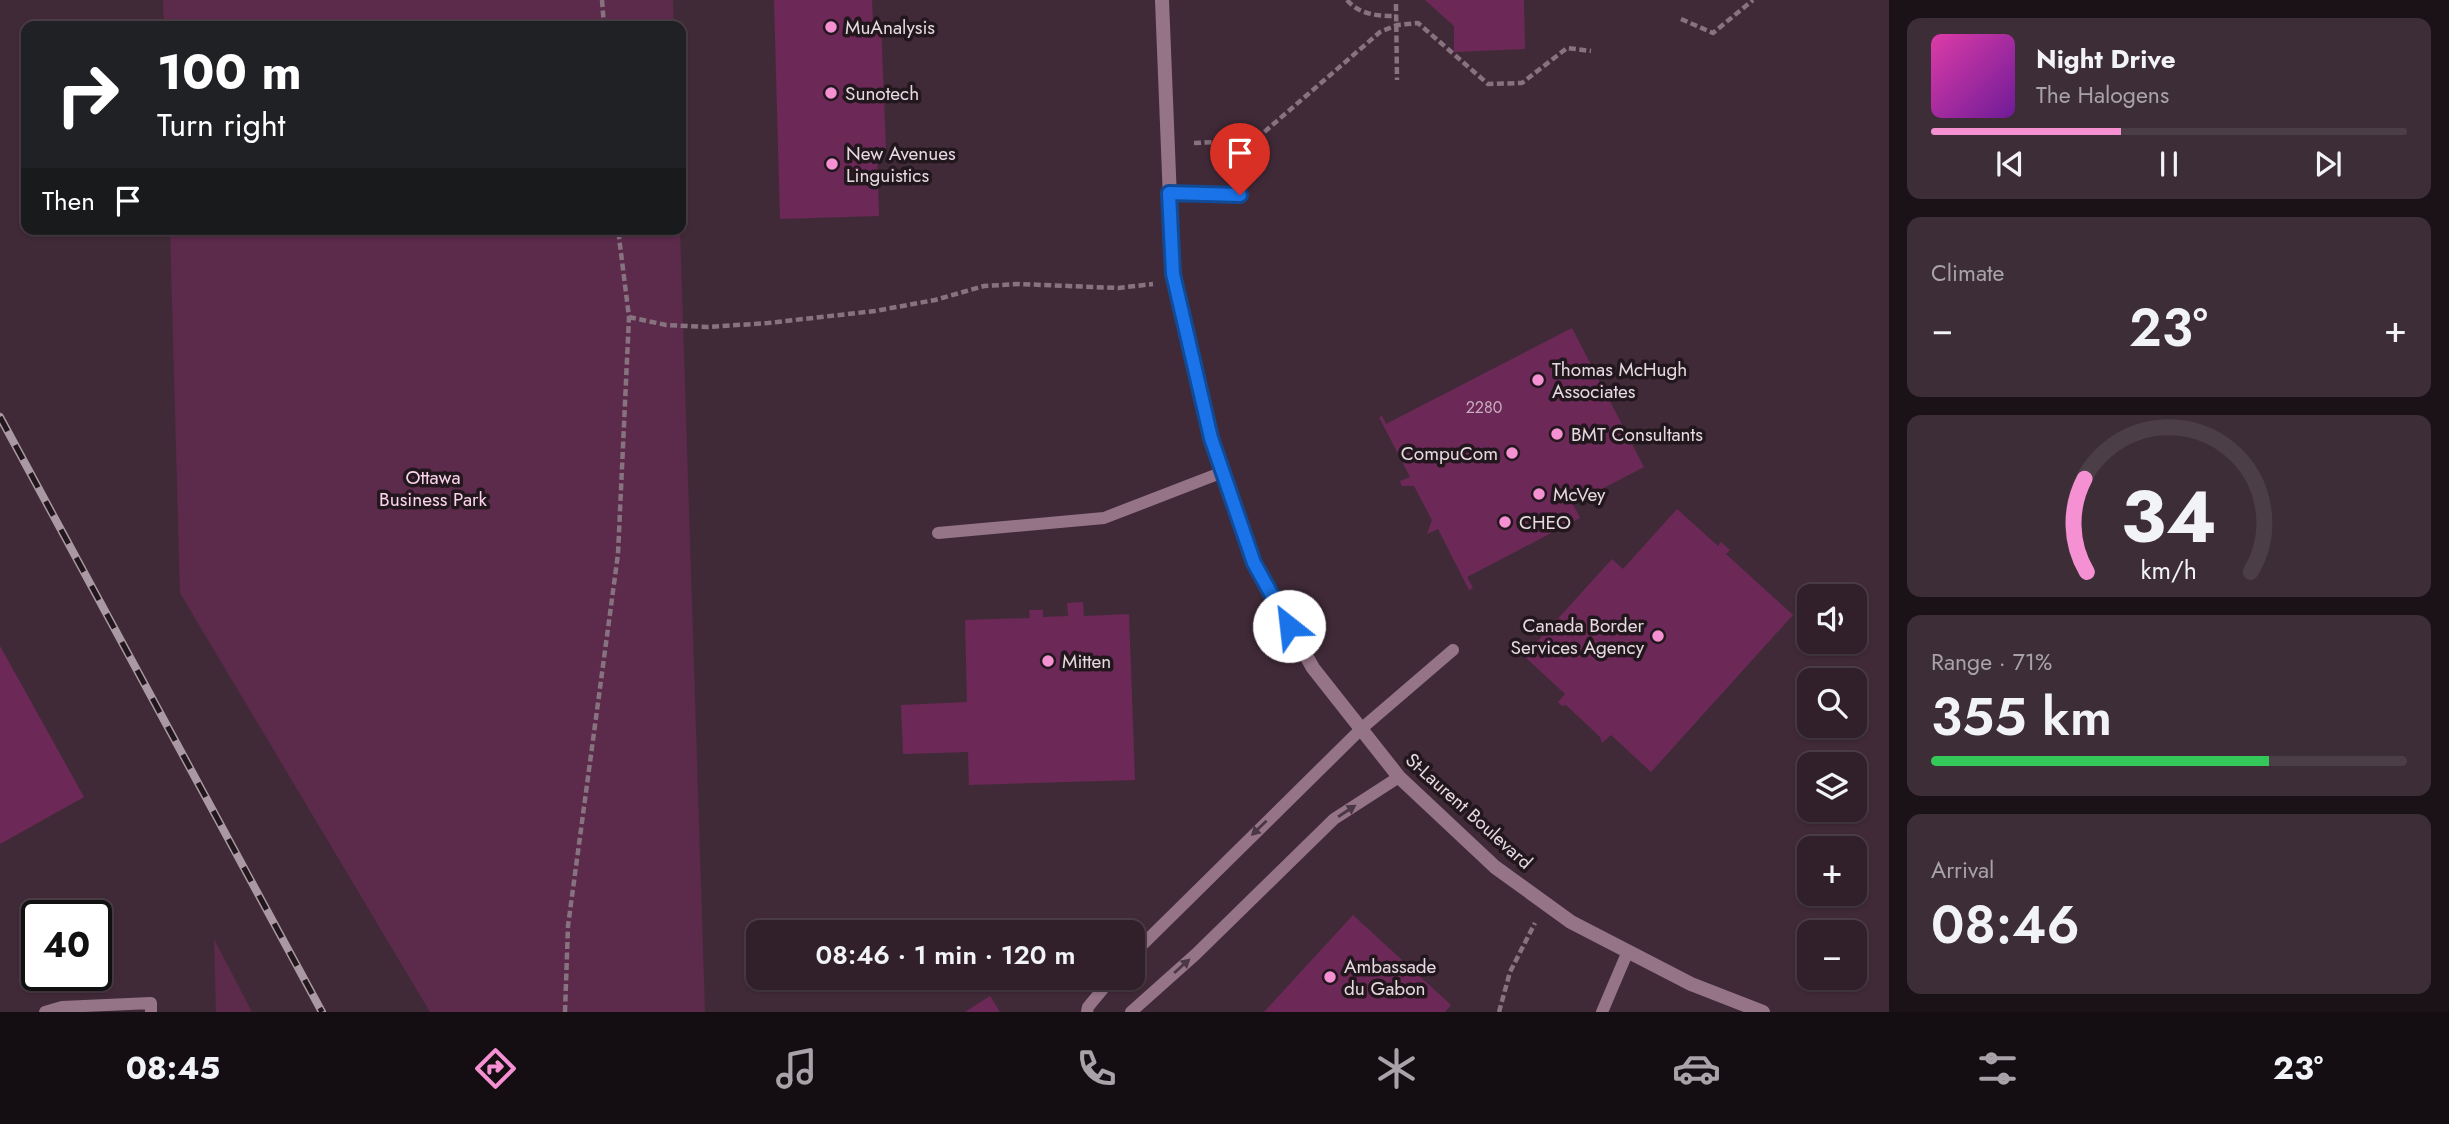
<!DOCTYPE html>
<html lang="en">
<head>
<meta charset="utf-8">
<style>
	body { margin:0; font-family:Jost,sans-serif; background:#3d2d36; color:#f1f3f6; height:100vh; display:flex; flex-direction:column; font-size:26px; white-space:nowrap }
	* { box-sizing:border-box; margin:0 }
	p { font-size:23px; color:#a8a3a8 }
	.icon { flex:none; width:38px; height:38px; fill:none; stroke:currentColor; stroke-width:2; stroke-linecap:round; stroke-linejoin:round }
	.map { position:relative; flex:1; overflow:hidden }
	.details { display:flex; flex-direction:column; gap:18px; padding:18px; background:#1b1217; width:560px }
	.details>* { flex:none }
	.guide { position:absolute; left:21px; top:21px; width:665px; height:214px; border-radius:14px; box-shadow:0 2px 5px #0004,0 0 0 2px #4c3e47; background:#202124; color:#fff; overflow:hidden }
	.buttons { position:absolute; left:1797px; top:584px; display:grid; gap:14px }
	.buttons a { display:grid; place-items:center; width:70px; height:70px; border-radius:14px; background:#31202a; box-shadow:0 2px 5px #0004,0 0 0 2px #4c3e47; font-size:35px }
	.speed { position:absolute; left:21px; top:900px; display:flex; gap:14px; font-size:35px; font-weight:700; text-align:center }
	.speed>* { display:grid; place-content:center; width:91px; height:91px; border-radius:50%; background:#31202a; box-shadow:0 2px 5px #0004,0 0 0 2px #4c3e47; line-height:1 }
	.speed .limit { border:4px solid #111; border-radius:10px; background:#fff; color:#111 }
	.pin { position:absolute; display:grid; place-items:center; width:60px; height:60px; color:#fff; margin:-72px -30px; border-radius:50% 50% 50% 0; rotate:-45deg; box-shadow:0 0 7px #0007 }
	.pin .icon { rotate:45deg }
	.me { position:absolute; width:77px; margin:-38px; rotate:331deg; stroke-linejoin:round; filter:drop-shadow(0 0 5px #0008) }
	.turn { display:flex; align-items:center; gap:24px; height:147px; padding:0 21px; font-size:32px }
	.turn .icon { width:91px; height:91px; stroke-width:2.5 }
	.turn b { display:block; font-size:49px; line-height:60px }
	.then { display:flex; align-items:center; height:66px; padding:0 21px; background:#0003; gap:14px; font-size:26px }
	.big { font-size:52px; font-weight:600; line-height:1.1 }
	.details .widget { flex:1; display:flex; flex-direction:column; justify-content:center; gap:10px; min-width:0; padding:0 24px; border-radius:14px; background:#3d2d36 }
	.details .dial { align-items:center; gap:0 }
	.dial svg { height:182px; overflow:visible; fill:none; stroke:#4c3e47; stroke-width:7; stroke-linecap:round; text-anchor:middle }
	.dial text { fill:#f1f3f6; stroke:none }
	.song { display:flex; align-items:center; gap:21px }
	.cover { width:84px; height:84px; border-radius:10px; background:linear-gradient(135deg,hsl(320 70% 55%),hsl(280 70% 35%)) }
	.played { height:7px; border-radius:4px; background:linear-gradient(90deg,#f591d2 40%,#4c3e47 40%) }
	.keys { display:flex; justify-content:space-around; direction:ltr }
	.heat { display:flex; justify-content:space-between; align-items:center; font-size:38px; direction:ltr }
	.charge { height:10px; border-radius:5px; background:linear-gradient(90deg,#34c759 71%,#4c3e47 0) }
	.trip { position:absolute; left:746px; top:920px; width:399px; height:70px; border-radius:14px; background:#31202a; box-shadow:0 2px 5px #0004,0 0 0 2px #4c3e47; font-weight:600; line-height:70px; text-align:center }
	.tabs { display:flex; height:112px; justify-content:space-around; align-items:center; background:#140d11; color:#a8a3a8 }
	.tabs .icon { width:49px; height:49px }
	.tabs .current { color:#f591d2 }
	.tabs b { font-size:32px; color:#f1f3f6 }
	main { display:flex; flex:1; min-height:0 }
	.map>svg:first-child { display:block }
	.green { fill:#5c2a4b }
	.building { fill:#6c2957 }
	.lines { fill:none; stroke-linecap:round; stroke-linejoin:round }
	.path { stroke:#87737f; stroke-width:4.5; stroke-dasharray:7 3.5; stroke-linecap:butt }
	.service { stroke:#957488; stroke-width:12 }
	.tertiary { stroke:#957488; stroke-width:14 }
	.rail-casing { stroke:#aa98a2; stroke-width:8 }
	.rail { stroke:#21171d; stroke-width:5; stroke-dasharray:16; stroke-linecap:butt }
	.oneway { fill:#4a3842 }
	.route-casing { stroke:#114b97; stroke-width:18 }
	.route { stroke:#1a73e8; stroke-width:12 }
	.poi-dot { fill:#f591d2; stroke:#21171d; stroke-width:2.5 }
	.labels { text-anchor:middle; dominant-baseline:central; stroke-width:7; stroke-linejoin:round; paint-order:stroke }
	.number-label { font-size:16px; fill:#c9adbe }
	.poi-label { font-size:19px; fill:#e8d9e1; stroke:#21171d; text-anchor:start }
	.park-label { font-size:19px; fill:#fcd3eb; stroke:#21171d }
	.street-label { font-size:19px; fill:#e8d9e1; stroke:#21171d }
</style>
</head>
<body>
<main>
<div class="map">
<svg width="1889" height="1012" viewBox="0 0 1889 1012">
	<rect width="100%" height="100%" fill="#412a38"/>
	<path class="green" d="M 163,0 L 673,0 L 674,26 L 164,26 Z
		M 170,229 L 680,229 L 705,1012 L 430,1012 L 180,593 Z
		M 214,939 L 252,1012 L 216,1012 Z"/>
	<path class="building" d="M 774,0 L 872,0 L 873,22 L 881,21 L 886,152 L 877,152 L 879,216 L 780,219 Z
		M 1425,0 L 1524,0 L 1525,49 L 1454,52 L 1454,26 Z
		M 1572,328 L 1644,467 L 1573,504 L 1580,518 L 1467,577 L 1473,588 L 1469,590 L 1438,529 L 1427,534 L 1432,520 L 1414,486 L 1402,486 L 1400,481 L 1410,477 L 1379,417 L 1382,416 L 1386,424 Z
		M 1677,509 L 1718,546 L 1721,542 L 1730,550 L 1726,554 L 1793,615 L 1651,772 L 1611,735 L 1602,743 L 1600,737 L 1566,705 L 1562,706 L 1558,702 L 1565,694 L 1524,656 L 1612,559 L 1623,569 Z
		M 1083,602 L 1084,616 L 1129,614 L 1135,780 L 969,785 L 968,752 L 903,754 L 901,705 L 967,702 L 965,620 L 1030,618 L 1029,610 L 1043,610 L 1043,617 L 1068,616 L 1067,603 Z
		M 0,646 L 84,797 L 0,844 Z
		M 1353,915 L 1451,1005 L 1445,1012 L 1264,1012 Z
		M 990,996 L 1000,1012 L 965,1012 Z"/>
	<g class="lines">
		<path class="path" d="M 602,0 L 604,26
			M 1347,0 C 1360,15 1378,16 1396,16
			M 1396,4 L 1397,80
			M 1681,19 L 1713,33 L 1753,0
			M 1194,143 L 1255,140 L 1380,32 L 1397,25 L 1418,23 L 1488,84 L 1522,83 L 1567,48 L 1591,51
			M 629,317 L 666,325 L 708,327 L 768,323 L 875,311 L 935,300 L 984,286 L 1019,284 L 1118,288 L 1153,284
			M 565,1012 L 568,926 L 618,554 L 629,317 L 618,229
			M 1499,1012 L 1510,972 L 1535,923"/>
		<path class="service" d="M 1169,193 L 1240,195
			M 938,533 L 1104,518 L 1223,472
			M 1132,955 L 1361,729 L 1453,650
			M 45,1012 L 62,1007 L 151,1003 L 151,1012
			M 1087,1012 L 1088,1007 L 1112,978
			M 1131,1012 L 1196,954 L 1334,819 L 1399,777
			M 1602,1012 L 1628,951"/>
		<path class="tertiary" d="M 1162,0 L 1173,274 L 1211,437 L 1254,563 L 1313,668 L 1399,777 L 1495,867 L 1571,922 L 1691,984 L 1763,1012"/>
		<defs>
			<path id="rail" d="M 0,417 L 322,1012"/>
		</defs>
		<use href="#rail" class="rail-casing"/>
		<use href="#rail" class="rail"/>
	</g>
	<defs><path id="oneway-solid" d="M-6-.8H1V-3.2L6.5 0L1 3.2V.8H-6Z" transform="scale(1.75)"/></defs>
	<g class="oneway">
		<use href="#oneway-solid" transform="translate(1347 811) rotate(-33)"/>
		<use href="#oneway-solid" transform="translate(1259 828) rotate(136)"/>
		<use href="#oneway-solid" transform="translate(1182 966) rotate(-42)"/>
	</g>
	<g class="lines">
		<defs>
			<path id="route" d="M 1240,195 L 1169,193 L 1173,274 L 1211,438 L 1254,563 L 1289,626"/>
		</defs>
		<use href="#route" class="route-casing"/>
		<use href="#route" class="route"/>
	</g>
	<g class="poi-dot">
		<circle cx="831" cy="27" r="7"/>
		<circle cx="831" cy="93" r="7"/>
		<circle cx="832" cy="164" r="7"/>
		<circle cx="1538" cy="380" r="7"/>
		<circle cx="1557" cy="434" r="7"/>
		<circle cx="1512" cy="453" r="7"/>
		<circle cx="1539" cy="494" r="7"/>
		<circle cx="1505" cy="522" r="7"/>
		<circle cx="1658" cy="636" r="7"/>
		<circle cx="1048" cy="661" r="7"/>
		<circle cx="1330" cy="977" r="7"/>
	</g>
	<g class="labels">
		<g class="number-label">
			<text x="1484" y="407">2280</text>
		</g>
		<g class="poi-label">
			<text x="845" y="27">MuAnalysis</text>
			<text x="845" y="93">Sunotech</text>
			<text x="846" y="153">New Avenues<tspan x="846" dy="22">Linguistics</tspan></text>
			<text x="1552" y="369">Thomas McHugh<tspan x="1552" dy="22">Associates</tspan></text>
			<text x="1571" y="434">BMT Consultants</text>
			<text x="1498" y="453" text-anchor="end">CompuCom</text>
			<text x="1553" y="494">McVey</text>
			<text x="1519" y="522">CHEO</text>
			<text x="1644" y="625" text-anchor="end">Canada Border<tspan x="1644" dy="22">Services Agency</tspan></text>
			<text x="1062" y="661">Mitten</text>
			<text x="1344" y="966">Ambassade<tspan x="1344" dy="22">du Gabon</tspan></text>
		</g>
		<g class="park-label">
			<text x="433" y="477">Ottawa<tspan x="433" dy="22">Business Park</tspan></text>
		</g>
		<g class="street-label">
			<text transform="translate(1469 811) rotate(42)">St-Laurent Boulevard</text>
		</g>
	</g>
</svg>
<div class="buttons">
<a><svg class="icon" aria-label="sound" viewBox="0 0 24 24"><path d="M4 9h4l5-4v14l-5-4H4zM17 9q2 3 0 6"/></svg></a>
<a><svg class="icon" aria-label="search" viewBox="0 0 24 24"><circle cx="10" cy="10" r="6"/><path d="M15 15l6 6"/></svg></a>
<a><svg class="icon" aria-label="layers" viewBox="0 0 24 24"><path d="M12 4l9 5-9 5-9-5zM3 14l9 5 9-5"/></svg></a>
<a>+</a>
<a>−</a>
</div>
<div class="speed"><div class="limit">40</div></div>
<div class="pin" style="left:1240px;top:195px;background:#d93025"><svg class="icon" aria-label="arrive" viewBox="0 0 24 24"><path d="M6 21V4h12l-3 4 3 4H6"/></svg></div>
<svg class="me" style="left:1289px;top:626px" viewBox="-20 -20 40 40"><circle r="19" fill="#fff"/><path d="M0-13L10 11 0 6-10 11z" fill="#1a73e8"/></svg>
<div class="trip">08:46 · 1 min · 120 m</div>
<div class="guide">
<div class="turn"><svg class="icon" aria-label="right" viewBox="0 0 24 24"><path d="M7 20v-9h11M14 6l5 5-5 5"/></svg><div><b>100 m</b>Turn right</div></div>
<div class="then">Then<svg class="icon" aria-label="arrive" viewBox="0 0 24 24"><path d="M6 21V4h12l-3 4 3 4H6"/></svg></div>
</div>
</div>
<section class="details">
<div class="widget">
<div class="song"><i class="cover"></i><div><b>Night Drive</b><p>The Halogens</p></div></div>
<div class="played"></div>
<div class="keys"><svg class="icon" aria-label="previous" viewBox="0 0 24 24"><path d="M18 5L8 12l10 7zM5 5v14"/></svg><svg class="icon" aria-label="pause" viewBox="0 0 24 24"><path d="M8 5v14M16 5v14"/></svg><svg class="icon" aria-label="next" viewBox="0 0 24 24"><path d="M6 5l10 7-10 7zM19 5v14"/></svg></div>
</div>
<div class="widget"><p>Climate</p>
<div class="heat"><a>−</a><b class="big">23°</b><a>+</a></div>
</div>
<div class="widget dial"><svg viewBox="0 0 100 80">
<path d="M14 69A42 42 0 1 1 86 69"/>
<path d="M14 69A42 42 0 0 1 13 28" stroke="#f591d2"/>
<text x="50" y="56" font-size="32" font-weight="700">34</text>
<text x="50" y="72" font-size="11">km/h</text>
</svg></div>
<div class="widget"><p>Range · 71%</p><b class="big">355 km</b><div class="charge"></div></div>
<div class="widget"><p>Arrival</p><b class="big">08:46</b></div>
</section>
</main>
<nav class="tabs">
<b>08:45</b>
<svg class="icon current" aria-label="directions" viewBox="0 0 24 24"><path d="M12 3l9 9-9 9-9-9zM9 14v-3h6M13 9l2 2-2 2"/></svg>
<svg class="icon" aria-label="music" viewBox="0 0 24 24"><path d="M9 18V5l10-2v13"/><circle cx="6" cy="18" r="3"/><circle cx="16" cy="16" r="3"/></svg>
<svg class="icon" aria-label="phone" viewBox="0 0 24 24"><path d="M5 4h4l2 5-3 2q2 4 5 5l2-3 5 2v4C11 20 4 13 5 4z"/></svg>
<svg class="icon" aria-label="climate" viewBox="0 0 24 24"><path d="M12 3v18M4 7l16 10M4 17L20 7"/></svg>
<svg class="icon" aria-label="car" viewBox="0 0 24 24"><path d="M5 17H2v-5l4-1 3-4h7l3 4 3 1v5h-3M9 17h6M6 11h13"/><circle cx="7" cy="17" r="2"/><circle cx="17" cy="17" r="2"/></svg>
<svg class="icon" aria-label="filters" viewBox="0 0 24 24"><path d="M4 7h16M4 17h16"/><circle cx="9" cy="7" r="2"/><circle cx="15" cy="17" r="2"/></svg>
<b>23°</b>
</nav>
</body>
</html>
